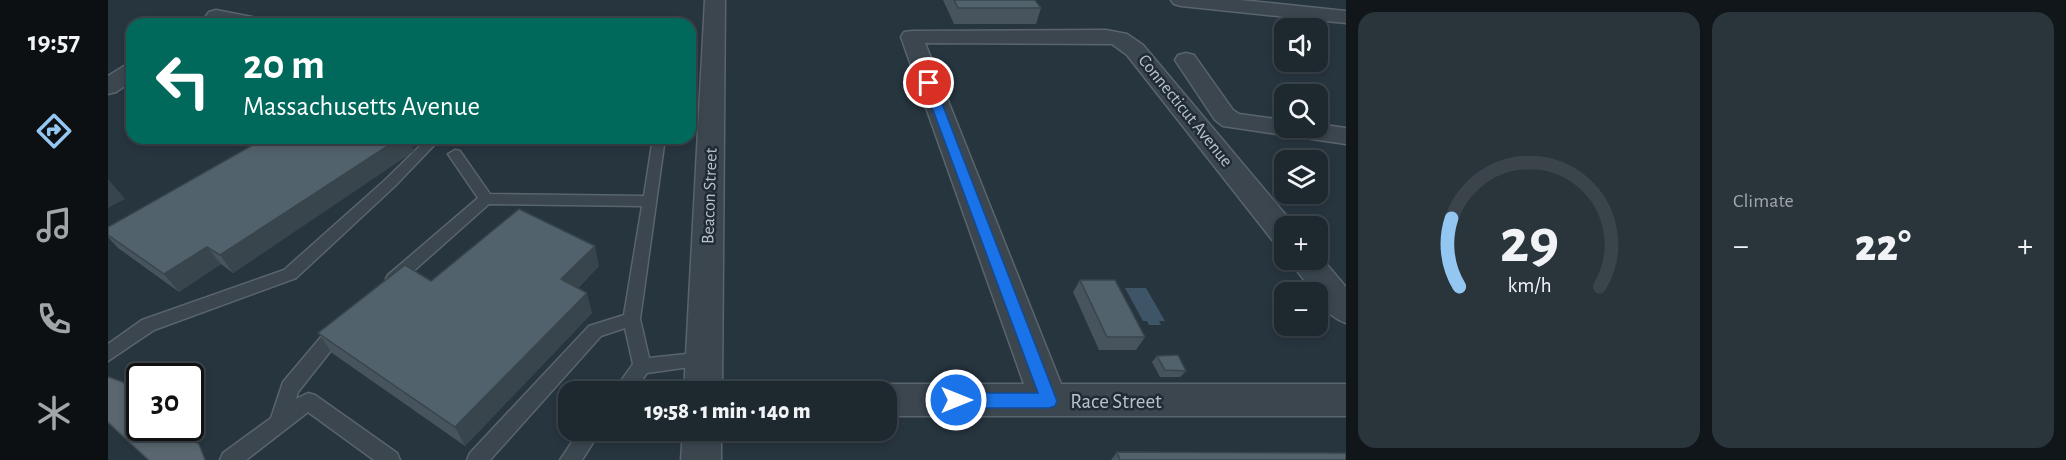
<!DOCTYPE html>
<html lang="en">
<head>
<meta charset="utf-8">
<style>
	body { margin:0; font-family:"Alegreya Sans",sans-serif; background:#2a343b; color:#f1f3f6; height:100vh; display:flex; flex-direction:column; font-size:22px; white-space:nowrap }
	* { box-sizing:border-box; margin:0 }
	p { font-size:20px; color:#a0a6aa }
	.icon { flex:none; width:33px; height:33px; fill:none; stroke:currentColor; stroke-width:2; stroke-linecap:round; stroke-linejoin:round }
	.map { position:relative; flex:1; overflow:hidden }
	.side { display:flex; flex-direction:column; gap:12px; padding:12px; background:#10161a; width:720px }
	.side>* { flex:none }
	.hud { position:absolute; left:18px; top:18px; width:570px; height:126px; border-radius:18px; box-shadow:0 3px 9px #0003,0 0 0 2px #3b444b; background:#00695c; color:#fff; overflow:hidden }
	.fabs { position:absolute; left:1166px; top:18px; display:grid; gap:12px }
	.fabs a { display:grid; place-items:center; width:54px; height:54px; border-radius:12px; background:#1d282f; box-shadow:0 3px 9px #0003,0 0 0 2px #3b444b; font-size:30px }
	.speed { position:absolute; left:18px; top:363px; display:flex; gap:12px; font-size:30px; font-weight:700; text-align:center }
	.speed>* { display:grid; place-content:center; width:78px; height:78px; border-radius:50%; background:#1d282f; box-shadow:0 3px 9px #0003,0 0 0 2px #3b444b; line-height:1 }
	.speed .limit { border:3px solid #111; border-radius:9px; background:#fff; color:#111 }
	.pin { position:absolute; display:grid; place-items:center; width:51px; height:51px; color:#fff; margin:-26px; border:3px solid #fff; border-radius:50%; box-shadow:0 2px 6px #0007 }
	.me { position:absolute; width:66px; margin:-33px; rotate:90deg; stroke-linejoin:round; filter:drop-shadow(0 0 4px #0008) }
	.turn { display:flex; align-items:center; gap:21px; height:126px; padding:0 18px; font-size:27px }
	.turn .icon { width:78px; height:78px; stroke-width:2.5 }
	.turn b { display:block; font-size:42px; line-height:51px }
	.big { font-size:45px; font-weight:800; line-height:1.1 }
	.side .card { flex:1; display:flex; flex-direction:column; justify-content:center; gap:9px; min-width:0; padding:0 21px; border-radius:18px; background:#2a343b }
	.side .dial { align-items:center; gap:0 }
	.dial svg { height:156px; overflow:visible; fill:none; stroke:#3b444b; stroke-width:7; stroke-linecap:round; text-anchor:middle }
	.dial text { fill:#f1f3f6; stroke:none }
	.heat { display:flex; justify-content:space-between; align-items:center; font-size:33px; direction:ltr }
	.side .tiles { flex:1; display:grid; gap:12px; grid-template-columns:repeat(2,1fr) }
	.trip { position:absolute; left:450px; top:381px; width:339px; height:60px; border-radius:18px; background:#1d282f; box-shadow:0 3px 9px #0003,0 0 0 2px #3b444b; font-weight:800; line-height:60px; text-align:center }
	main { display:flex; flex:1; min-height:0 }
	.tabs { display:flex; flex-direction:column; width:108px; justify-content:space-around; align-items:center; background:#0c1013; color:#a0a6aa }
	.tabs .icon { width:42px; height:42px }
	.tabs .selected { color:#94c6f2 }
	.tabs b { font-size:27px; color:#f1f3f6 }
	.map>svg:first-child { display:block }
	.water { fill:#3e5567 }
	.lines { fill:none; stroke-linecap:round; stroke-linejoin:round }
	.lane-casing { stroke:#59646d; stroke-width:3 }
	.street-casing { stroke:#59646d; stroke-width:3 }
	.primary-casing { stroke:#48525b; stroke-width:3 }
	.lane { fill:#3b464f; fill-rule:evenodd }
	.street { fill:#3b464f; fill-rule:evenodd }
	.primary { fill:#59666f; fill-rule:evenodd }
	.wall { fill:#47545d }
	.shaded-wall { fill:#39454c }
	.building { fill:#52626c; stroke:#39454c; stroke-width:1.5 }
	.route { fill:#1a73e8; stroke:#114b97; stroke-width:1.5 }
	.labels { text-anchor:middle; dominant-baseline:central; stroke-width:5; stroke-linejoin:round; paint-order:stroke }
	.street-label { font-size:18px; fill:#b8c1ca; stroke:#202b35 }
	.near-street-label { font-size:21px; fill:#b8c1ca; stroke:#202b35 }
</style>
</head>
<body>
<main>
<nav class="tabs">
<b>19:57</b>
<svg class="icon selected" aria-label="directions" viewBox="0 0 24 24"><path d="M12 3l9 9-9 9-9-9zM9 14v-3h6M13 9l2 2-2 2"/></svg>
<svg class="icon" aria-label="music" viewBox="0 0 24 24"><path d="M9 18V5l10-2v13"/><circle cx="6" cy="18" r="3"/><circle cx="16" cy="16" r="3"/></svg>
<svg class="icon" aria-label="phone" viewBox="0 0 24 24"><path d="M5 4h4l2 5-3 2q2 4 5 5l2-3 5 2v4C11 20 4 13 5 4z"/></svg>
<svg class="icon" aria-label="climate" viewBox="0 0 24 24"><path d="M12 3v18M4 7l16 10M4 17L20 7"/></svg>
</nav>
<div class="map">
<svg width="1238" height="460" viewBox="0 0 1238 460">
	<rect width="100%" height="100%" fill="#27353f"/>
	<path class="water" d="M 1038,288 L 1057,321 L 1051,321 L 1053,325 L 1041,325 L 1039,321 L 1035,321 L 1017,288 Z"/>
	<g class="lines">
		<defs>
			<path id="lane" d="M 320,138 L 333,138 L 287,186 L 188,278 L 46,330 L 0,361 L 0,344 L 34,320 L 176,270 L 277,180 Z
				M 545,138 L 557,138 L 532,319 L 541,358 L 597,352 L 603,354 L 606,359 L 603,364 L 539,373 L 525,392 L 505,392 L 525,364 L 517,328 L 493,336 L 382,460 L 359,460 L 362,453 L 481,326 L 516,315 L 534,206 L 381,204 L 292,283 L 280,283 L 278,279 L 280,275 L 370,198 L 340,154 L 347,150 L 352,151 L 382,194 L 536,196 Z
				M 230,322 L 236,324 L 239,329 L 236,334 L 190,392 L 188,399 L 200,393 L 207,395 L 289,453 L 292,460 L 266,460 L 200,412 L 138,460 L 112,460 L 115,453 L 163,418 L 175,382 L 224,324 Z
				M 472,430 L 493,430 L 474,460 L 452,460 Z"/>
			<path id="street" d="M 597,0 L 617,0 L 614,392 L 576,392 Z
				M 1063,0 L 1132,0 L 1238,11 L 1238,23 L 1073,6 L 1066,4 Z
				M 108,10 L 160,20 L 164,24 L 118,24 L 101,20 L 98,16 L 101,12 Z
				M 998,30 L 1019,34 L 1035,45 L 1187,226 L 1176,226 L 1176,244 L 1165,241 L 1019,55 L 1004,44 L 817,43 L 953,384 L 1238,384 L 1238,416 L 778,416 L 778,392 L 763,392 L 765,388 L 778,384 L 916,384 L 793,37 L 796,32 L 804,31 Z
				M 1078,53 L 1086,55 L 1125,110 L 1131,114 L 1176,120 L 1176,128 L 1209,128 L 1209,124 L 1238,128 L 1238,144 L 1115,126 L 1107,120 L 1067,60 L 1070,55 Z
				M 24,64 L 24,81 L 8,92 L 0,94 L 0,76 L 16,66 Z
				M 1209,253 L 1238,287 L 1238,323 C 1226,319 1209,306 1209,292 L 1205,292 L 1181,260 L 1209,260 Z
				M 575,430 L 613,430 L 613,460 L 573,460 Z"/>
			<path id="primary" d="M 0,378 L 14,383 L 32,397 L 32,428 L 67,428 L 90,445 L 96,460 L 42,460 L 0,421 Z"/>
		</defs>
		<use href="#lane" class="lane-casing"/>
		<use href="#street" class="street-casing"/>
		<use href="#primary" class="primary-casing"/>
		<use href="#lane" class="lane"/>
		<use href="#street" class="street"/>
		<use href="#primary" class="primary"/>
	</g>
	<path class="wall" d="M 835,0 L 927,0 L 933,8 L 928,24 L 846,24 Z
		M 306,151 L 125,273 L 113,264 L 71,292 L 10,248 L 0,237 L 0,227 Z
		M 491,266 L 470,288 L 484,313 L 357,446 L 224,353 L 210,333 L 323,281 Z
		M 972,280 L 1037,337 L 1028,350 L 991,350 L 965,292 Z
		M 1049,356 L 1078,371 L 1072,377 L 1052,377 L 1044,362 Z
		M 1009,452 L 1238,460 L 1003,460 Z"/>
	<path class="shaded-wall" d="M 292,138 L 301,138 L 306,151 L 125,273 L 112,255 Z
		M 0,179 L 17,199 L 0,208 Z
		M 487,246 L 491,266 L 458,299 L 453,279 Z
		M 99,247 L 113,264 L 71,292 L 56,274 Z
		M 479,293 L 484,313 L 357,446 L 347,427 Z"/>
	<path class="building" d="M 846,0 L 927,0 L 933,8 L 850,8 Z
		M 157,138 L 292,138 L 112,255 L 99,247 L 56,274 L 0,235 L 0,227 Z
		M 411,209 L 487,246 L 453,279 L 479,293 L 347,427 L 210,333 L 297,265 L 323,281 Z
		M 972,280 L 1007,280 L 1037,337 L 999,337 Z
		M 1070,355 L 1078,371 L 1057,370 L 1049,356 Z
		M 1009,452 L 1238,453 L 1238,460 L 1012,460 Z"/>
	<path class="route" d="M 821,80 L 826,83 L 949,401 L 947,406 L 941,408 L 848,408 L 842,406 L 840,400 L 842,395 L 848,393 L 930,393 L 815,83 Z"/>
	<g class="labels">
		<g class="street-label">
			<text transform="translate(1077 111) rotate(51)">Connecticut Avenue</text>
			<text transform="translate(602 196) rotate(-88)">Beacon Street</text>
		</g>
		<g class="near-street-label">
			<text x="1008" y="401">Race Street</text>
		</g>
	</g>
</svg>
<div class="fabs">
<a><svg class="icon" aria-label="sound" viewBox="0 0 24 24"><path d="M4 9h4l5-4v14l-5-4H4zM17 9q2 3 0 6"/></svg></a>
<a><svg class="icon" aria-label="search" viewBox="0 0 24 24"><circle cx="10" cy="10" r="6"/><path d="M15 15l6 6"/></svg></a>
<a><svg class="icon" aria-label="layers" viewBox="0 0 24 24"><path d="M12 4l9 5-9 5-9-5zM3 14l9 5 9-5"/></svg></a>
<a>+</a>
<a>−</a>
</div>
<div class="speed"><div class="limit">30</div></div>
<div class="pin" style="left:821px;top:83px;background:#d93025"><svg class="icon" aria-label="arrive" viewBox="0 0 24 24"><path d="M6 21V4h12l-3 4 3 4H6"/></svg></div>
<svg class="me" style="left:848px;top:400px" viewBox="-20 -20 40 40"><circle r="17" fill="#1a73e8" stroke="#fff" stroke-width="3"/><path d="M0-11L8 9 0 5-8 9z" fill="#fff"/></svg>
<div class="trip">19:58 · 1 min · 140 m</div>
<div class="hud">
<div class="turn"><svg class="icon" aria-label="left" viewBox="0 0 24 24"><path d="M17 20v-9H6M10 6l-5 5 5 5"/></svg><div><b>20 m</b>Massachusetts Avenue</div></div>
</div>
</div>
<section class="side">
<div class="tiles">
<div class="card dial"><svg viewBox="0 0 100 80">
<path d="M14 69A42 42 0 1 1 86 69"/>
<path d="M14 69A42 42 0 0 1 10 34" stroke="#94c6f2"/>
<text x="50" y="56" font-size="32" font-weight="700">29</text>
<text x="50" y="72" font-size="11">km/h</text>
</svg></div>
<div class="card"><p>Climate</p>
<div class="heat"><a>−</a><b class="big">22°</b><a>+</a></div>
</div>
</div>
</section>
</main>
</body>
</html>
